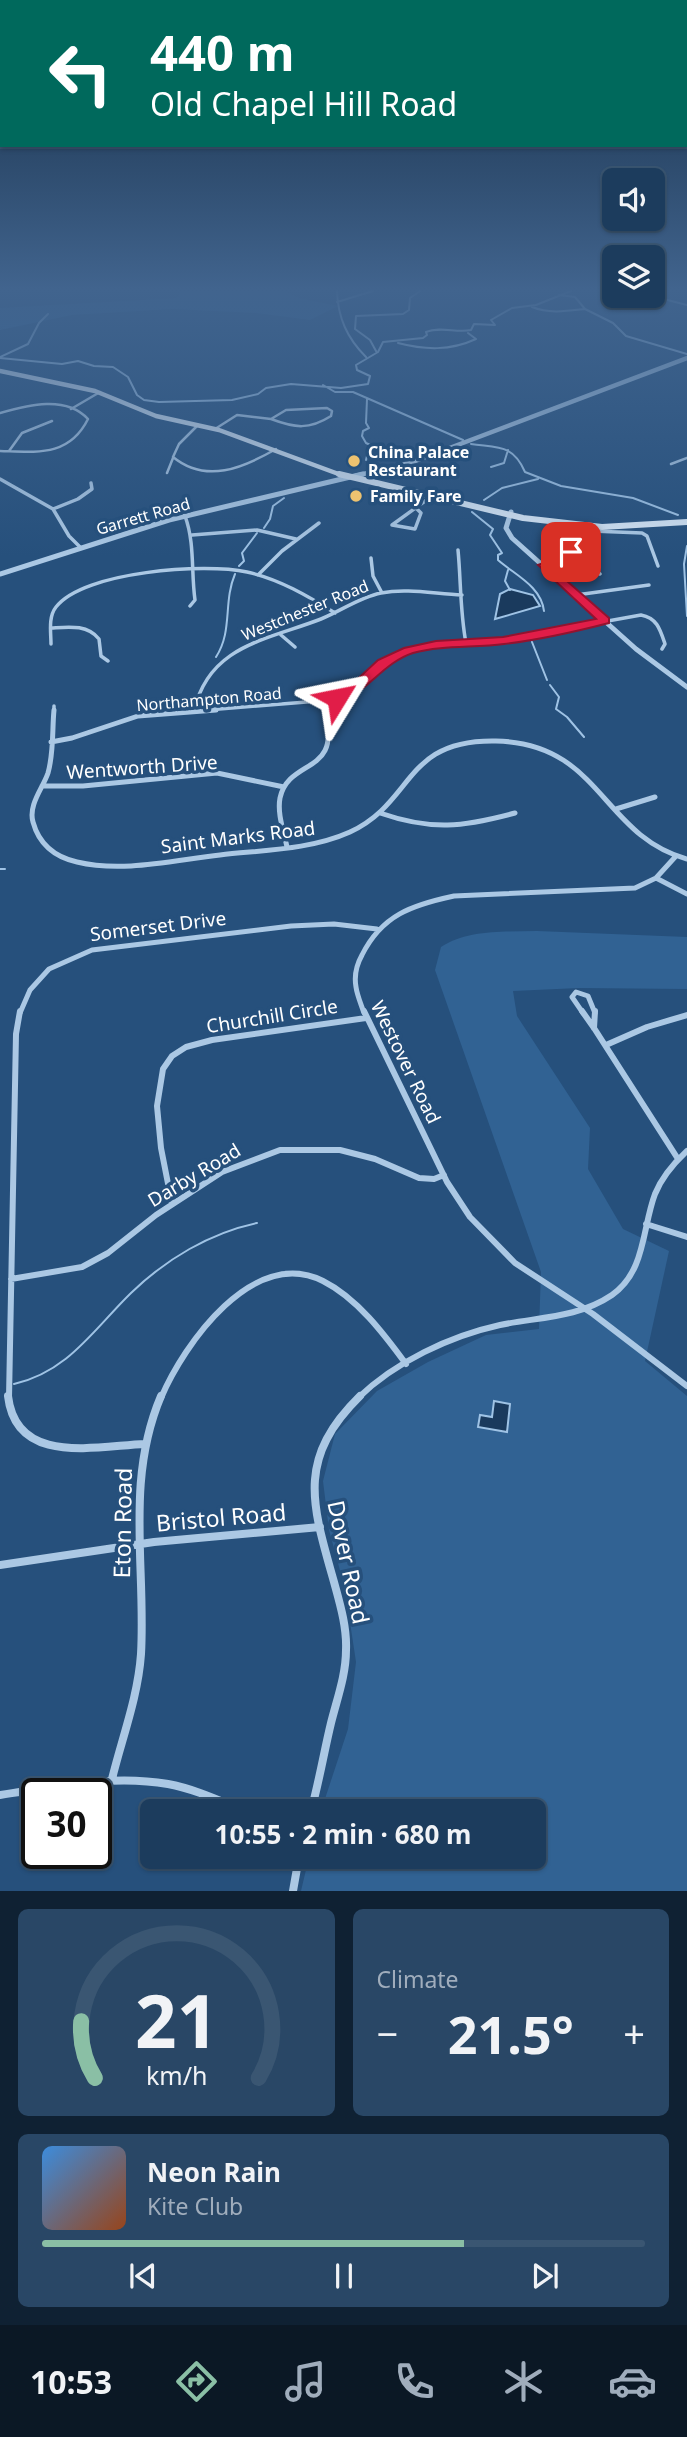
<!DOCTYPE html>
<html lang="en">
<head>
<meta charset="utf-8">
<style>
	body { margin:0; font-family:"Noto Sans",sans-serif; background:#294766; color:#f1f3f6; height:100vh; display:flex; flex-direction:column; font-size:26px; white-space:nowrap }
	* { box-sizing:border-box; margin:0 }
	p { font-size:23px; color:#a0adbc }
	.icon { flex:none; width:38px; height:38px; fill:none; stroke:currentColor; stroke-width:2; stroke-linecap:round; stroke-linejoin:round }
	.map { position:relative; height:1891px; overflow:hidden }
	.panel { display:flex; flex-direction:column; gap:18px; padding:18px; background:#0f2133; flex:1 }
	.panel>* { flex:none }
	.banner { position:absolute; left:0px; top:0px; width:688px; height:147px; box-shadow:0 2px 5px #0004,0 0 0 2px #3a5672; background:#00695c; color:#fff; overflow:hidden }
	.buttons { position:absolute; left:602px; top:168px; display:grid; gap:14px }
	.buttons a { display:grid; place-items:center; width:63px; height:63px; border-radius:10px; background:#1c3c5d; box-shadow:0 2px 5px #0004,0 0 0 2px #3a5672; font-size:35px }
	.speed { position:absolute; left:21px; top:1778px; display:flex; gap:14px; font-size:35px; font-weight:700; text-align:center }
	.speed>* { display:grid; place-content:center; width:91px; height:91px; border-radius:50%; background:#1c3c5d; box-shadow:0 2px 5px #0004,0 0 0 2px #3a5672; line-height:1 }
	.speed .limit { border:4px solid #111; border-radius:10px; background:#fff; color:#111 }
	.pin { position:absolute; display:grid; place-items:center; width:60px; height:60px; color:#fff; margin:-30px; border-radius:14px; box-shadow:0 4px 10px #0006 }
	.me { position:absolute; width:77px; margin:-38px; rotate:55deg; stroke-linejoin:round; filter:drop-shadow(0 0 5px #0008) }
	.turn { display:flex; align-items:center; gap:24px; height:147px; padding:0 35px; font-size:32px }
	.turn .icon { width:91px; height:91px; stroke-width:2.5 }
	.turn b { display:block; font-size:49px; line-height:60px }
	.big { font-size:52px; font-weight:700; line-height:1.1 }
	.panel .card { flex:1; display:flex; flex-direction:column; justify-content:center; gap:10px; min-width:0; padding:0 24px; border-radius:10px; background:#294766 }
	.panel .dial { align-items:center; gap:0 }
	.dial svg { height:182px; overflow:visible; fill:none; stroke:#3a5672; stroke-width:7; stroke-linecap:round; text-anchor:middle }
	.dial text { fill:#f1f3f6; stroke:none }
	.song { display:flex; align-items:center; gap:21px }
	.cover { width:84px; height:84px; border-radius:10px; background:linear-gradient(135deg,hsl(210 70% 55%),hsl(20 70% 35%)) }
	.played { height:7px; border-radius:4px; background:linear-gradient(90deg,#8abfa5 70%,#3a5672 70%) }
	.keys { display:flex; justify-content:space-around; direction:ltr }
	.heat { display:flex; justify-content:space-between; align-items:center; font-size:38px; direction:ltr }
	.panel .tiles { flex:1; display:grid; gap:18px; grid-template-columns:1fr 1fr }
	.card:last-child { grid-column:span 2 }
	.trip { position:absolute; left:140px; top:1799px; width:406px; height:70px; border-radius:10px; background:#1c3c5d; box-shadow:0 2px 5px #0004,0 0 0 2px #3a5672; font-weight:700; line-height:70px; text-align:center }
	.menu { display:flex; height:112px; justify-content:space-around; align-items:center; background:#0b1825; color:#a0adbc }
	.menu .icon { width:49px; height:49px }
	.menu .selected { color:#8abfa5 }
	.menu b { font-size:32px; color:#f1f3f6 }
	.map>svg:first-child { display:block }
	.green { fill:#316293 }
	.water { fill:#1a3a5d; stroke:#9fc3e5; stroke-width:2 }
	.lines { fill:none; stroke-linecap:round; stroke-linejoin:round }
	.stream { stroke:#9fc3e5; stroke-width:2 }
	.minor-far4 { stroke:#abc8e4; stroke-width:2.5 }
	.minor-far3 { stroke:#abc8e4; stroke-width:3.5 }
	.minor-far2 { stroke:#abc8e4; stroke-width:5 }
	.minor-far1 { stroke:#abc8e4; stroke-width:6 }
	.minor { stroke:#abc8e4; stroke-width:8 }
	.tertiary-far1 { stroke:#abc8e4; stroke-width:4.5 }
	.tertiary { stroke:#abc8e4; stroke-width:5 }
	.secondary-far1 { stroke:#d4e4f4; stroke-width:4.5 }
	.secondary { stroke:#d4e4f4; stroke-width:6 }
	.route { fill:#e11d48; stroke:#92132f; stroke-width:2 }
	.poi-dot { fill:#edc270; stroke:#26507c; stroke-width:2.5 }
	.labels { text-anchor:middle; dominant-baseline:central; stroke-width:7; stroke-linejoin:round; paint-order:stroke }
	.far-poi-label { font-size:16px; font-weight:bold; fill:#fff; stroke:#26507c; text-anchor:start }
	.far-street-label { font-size:16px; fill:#fff; stroke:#26507c }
	.street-label { font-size:19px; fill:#fff; stroke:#26507c }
	.near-street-label { font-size:23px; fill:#fff; stroke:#26507c }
</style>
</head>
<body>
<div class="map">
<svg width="687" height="1891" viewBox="0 0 687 1891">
	<rect width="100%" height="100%" fill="#26507c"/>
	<path class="green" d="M 181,291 L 285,291 L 299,298 L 338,306 L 310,320 L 256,313 L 172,309 L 72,315 L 0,330 L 0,308 L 177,298 Z
		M 537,931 L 687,937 L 687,989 L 579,988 L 513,991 L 517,1016 L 590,1128 L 588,1169 L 623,1229 L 669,1251 L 645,1361 L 687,1396 L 687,1891 L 301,1891 L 309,1857 L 534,1857 L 534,1811 L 321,1811 L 348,1729 L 356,1662 L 345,1589 L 329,1530 L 323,1481 L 335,1434 L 377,1391 L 428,1362 L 486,1335 L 539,1329 L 541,1272 L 435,970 L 441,947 C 468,929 505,932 537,931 Z"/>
	<path class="water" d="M 510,589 L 533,595 L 540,606 L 495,619 L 500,594 Z
		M 494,1401 L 510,1404 L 507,1432 L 478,1427 L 480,1415 L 492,1417 Z"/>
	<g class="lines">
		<path class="stream" d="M 337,291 C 338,318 347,338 366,357
			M 652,296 L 687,305
			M 337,302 L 373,291
			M 532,307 C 550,314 567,311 585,309 L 575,297 L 559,295
			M 585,309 L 613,323 L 626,336 L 687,354
			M 398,343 C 425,350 450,351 476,339 L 468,333
			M 376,351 L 370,340 L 355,329 L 356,316 L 403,314 L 409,310 L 410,298 L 420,291
			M 0,357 L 28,344 L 39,323 L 48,314
			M 0,358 L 62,364 L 78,361 L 94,366 L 113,367 L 128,377 L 137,395 L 144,400 L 159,402 L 232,400 L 258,394 L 266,388 L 291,384 L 341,388 L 368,384 L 370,376 L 357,370 L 356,365 L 378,352 L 383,342 L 423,338 L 427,335 L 426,332 C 441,326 456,333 471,330 L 474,324 L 495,325 L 491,320 L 512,308 L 536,305 L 571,291
			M 323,385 L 335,392 L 353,392 L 463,440
			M 471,444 C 498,448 513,444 525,472 L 561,486 L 633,498 L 678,515
			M 366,460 L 368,452 L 377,448 L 366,443 L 362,436 L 363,431 L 369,428 L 366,423 L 367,399
			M 491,467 L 504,463 L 508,450
			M 484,500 L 502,488 L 538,479
			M 472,512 L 493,529 L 490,535 L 502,553 L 498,555 L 498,560 C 515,575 541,586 544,611
			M 264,528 L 270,519 L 273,506 L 284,498
			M 687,546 L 684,564 L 687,616
			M 239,566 L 244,561 L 242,553 L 257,533
			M 508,570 L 505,581 L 510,590
			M 532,642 L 547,680
			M 216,657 C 233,631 223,602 235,574
			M 550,685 L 559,697 L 556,709 L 567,717 L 584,737
			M 0,869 L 5,869
			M 14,1384 C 68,1372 94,1329 131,1293 C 166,1259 210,1233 257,1223"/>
		<path class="minor-far4" d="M 327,408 L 332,411 L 331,416 C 309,430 295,428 271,419 L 286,410 Z
			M 71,409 L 100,392
			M 0,413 C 28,405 66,395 88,419 C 69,457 37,452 0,451
			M 198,425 L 179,444 L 173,457 C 206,484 243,468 276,449
			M 215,429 L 237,415 L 271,419
			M 9,451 L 22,433 L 52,421
			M 671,464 L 687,458
			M 167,473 L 173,458"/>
		<path class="minor-far3" d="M 0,479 L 53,509 L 69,536 L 80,547
			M 53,509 L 78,499 L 92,489 L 91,483
			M 417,509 L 421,513 L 415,529 L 392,525 L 432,496
			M 185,516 C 195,543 191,572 195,600 L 190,606
			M 192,535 L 257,530 L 296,539
			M 458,550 C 461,581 460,612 466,643
			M 573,557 L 582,560 L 600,574
			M 371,558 L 373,576 L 382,593
			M 543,565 L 573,557 L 555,536 L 558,532 L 567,530 L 642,533 L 647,536 L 658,566
			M 258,575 L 282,551 L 319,523
			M 576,595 L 649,585
			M 51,628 C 68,627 87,624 99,639 L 101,656 L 108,661
			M 281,635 L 295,647
			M 51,644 C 51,633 48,617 56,607 C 84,571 205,563 247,572 C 279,579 308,596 335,613
			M 322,702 L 325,711
			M 54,711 L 54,706
			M 194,711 C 209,645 267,640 321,619 C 341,611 360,597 381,593 C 407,588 435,594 462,595
			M 195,711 L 331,700 L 353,690 L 382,662 L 408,651 L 433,645 L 503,640 L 641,615 C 657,618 660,629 665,644 L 662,649"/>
		<path class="minor-far2" d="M 54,710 C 52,730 54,752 48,773 C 43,788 28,805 33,822 C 39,844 55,857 77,862 C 123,873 174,860 220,855 C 262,850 310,850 350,832 C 415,802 403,739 496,741 C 601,743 601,835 687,859
			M 51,742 L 72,738 L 138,716 L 216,710
			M 42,786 L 83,786 L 217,773 L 284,787
			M 616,809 L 655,797
			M 380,813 C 432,831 463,827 515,813
			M 287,847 C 284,832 277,814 280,798 C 289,757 344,776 324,710
			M 656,878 L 687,894
			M 20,1013 L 30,990 L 49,969 L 92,950 L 291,926 L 334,924 L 377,929
			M 364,1013 C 361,1004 357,995 356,987 C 354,976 357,964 362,955 C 382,915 412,905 454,896 L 635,888 L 656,878 L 676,856
			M 583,1013 L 572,997 L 576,992 L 588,996 L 595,1013"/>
		<path class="minor-far1" d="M 364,1011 L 447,1182 L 470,1217 L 515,1263 L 593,1314 L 687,1386
			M 582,1011 L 594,1028
			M 594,1028 L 678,1159
			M 594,1028 L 595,1011
			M 606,1045 L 647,1027 L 687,1015
			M 172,1204 L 161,1148 L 157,1106 L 163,1069 L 172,1056 L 186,1047 L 212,1040 L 366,1018
			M 646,1224 L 687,1237
			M 11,1279 L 82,1267 L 108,1253 L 156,1215 L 222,1172 L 280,1150 L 340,1150 L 375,1159 L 419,1178 L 434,1179 L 444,1175
			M 9,1398 L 16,1034 L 20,1011
			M 161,1398 C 184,1344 253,1246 323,1281 C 357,1298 384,1334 406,1364
			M 358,1398 C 395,1362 450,1336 500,1325 C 539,1317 578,1318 612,1295 C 646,1271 642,1228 655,1194 C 662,1177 674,1163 687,1151"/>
		<path class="minor" d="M 8,1396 C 16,1466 95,1446 145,1444
			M 0,1565 L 154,1542 L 320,1527
			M 112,1779 C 122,1738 138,1697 141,1654 C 146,1566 125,1481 161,1396
			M 0,1795 C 55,1787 112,1774 168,1784 C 195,1789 220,1801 245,1811
			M 311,1811 C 319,1782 324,1752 331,1723 C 337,1699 346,1675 346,1650 C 347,1627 340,1604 334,1582 C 312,1504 296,1459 360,1396
			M 293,1891 L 299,1857"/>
		<path class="tertiary-far1" d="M 355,476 L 410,463 L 687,358"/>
		<path class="tertiary" d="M 511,512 L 506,528 L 512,538 L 636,649 L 687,687
			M 0,574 L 169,520 L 363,474"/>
		<path class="secondary-far1" d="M 0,371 L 95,391 L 156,416 L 219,430 L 344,476"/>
		<path class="secondary" d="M 339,474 L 523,518 L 602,527 L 687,522"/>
	</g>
	<linearGradient id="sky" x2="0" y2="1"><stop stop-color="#152c44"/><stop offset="0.52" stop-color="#41648e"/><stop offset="1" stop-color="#41648e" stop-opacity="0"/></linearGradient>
	<rect width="687" height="556" fill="url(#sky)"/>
	<path class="route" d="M 571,549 L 577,552 L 577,559 L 551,567 L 609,618 L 609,623 C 574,632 539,640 504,644 C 474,648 442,645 413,653 C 382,663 367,694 337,702 L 331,698 L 349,687 L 378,660 L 404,648 L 436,641 L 503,637 L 596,619 L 538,565 L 567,555 L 567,550 Z"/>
	<g class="poi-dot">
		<circle cx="354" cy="461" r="7"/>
		<circle cx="356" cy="496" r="7"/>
	</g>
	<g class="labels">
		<g class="far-poi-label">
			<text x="368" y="452">China Palace<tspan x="368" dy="18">Restaurant</tspan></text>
			<text x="370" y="496">Family Fare</text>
		</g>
		<g class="far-street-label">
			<text transform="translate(143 516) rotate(-16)">Garrett Road</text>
			<text transform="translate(305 610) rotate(-22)">Westchester Road</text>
			<text transform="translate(209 699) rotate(-5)">Northampton Road</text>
		</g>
		<g class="street-label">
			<text transform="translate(142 767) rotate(-4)">Wentworth Drive</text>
			<text transform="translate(238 837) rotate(-7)">Saint Marks Road</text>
			<text transform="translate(158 926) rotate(-7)">Somerset Drive</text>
			<text transform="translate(272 1016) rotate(-9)">Churchill Circle</text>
			<text transform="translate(406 1062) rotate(64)">Westover Road</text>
			<text transform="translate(194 1175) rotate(-31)">Darby Road</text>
		</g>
		<g class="near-street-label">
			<text transform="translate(221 1517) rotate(-5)">Bristol Road</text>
			<text transform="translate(122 1523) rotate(-89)">Eton Road</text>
			<text transform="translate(349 1562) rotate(78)">Dover Road</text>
		</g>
	</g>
</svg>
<div class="buttons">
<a><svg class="icon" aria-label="sound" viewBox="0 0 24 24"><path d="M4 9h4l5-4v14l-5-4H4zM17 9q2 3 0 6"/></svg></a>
<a><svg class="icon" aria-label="layers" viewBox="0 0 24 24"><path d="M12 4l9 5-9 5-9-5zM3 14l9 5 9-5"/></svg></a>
</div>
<div class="speed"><div class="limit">30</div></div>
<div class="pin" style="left:571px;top:552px;background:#d93025"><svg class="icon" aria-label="arrive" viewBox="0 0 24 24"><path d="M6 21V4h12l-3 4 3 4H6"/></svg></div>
<svg class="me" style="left:337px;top:698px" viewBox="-20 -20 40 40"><path d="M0-17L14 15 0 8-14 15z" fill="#e11d48" stroke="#fff" stroke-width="4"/></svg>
<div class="trip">10:55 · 2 min · 680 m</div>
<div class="banner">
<div class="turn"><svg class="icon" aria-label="left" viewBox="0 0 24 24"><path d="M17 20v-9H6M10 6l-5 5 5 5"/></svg><div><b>440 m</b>Old Chapel Hill Road</div></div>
</div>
</div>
<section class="panel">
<div class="tiles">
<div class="card dial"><svg viewBox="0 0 100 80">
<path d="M14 69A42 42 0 1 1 86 69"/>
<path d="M14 69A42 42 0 0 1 8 44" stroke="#8abfa5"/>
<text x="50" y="56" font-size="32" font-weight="700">21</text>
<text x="50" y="72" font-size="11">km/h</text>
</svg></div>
<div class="card"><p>Climate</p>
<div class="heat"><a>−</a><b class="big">21.5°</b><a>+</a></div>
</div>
<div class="card">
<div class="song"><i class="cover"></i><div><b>Neon Rain</b><p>Kite Club</p></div></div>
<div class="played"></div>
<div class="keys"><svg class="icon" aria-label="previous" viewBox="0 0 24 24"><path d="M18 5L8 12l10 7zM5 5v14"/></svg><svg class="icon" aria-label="pause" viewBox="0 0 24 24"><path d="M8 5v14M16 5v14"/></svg><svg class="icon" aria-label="next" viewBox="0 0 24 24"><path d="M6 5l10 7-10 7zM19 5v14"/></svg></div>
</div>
</div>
</section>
<nav class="menu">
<b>10:53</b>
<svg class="icon selected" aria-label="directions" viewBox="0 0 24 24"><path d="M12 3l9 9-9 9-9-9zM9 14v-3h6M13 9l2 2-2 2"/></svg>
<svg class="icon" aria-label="music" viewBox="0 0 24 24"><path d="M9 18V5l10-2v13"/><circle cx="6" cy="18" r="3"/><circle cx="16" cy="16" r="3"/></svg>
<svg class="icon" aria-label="phone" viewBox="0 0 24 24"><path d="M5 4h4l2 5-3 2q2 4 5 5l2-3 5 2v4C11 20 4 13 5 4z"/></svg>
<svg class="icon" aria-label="climate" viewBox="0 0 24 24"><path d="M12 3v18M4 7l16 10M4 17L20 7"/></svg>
<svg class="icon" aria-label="car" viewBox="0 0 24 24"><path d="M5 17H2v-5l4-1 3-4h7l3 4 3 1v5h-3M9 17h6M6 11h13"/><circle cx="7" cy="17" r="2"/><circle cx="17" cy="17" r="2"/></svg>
</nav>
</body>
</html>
